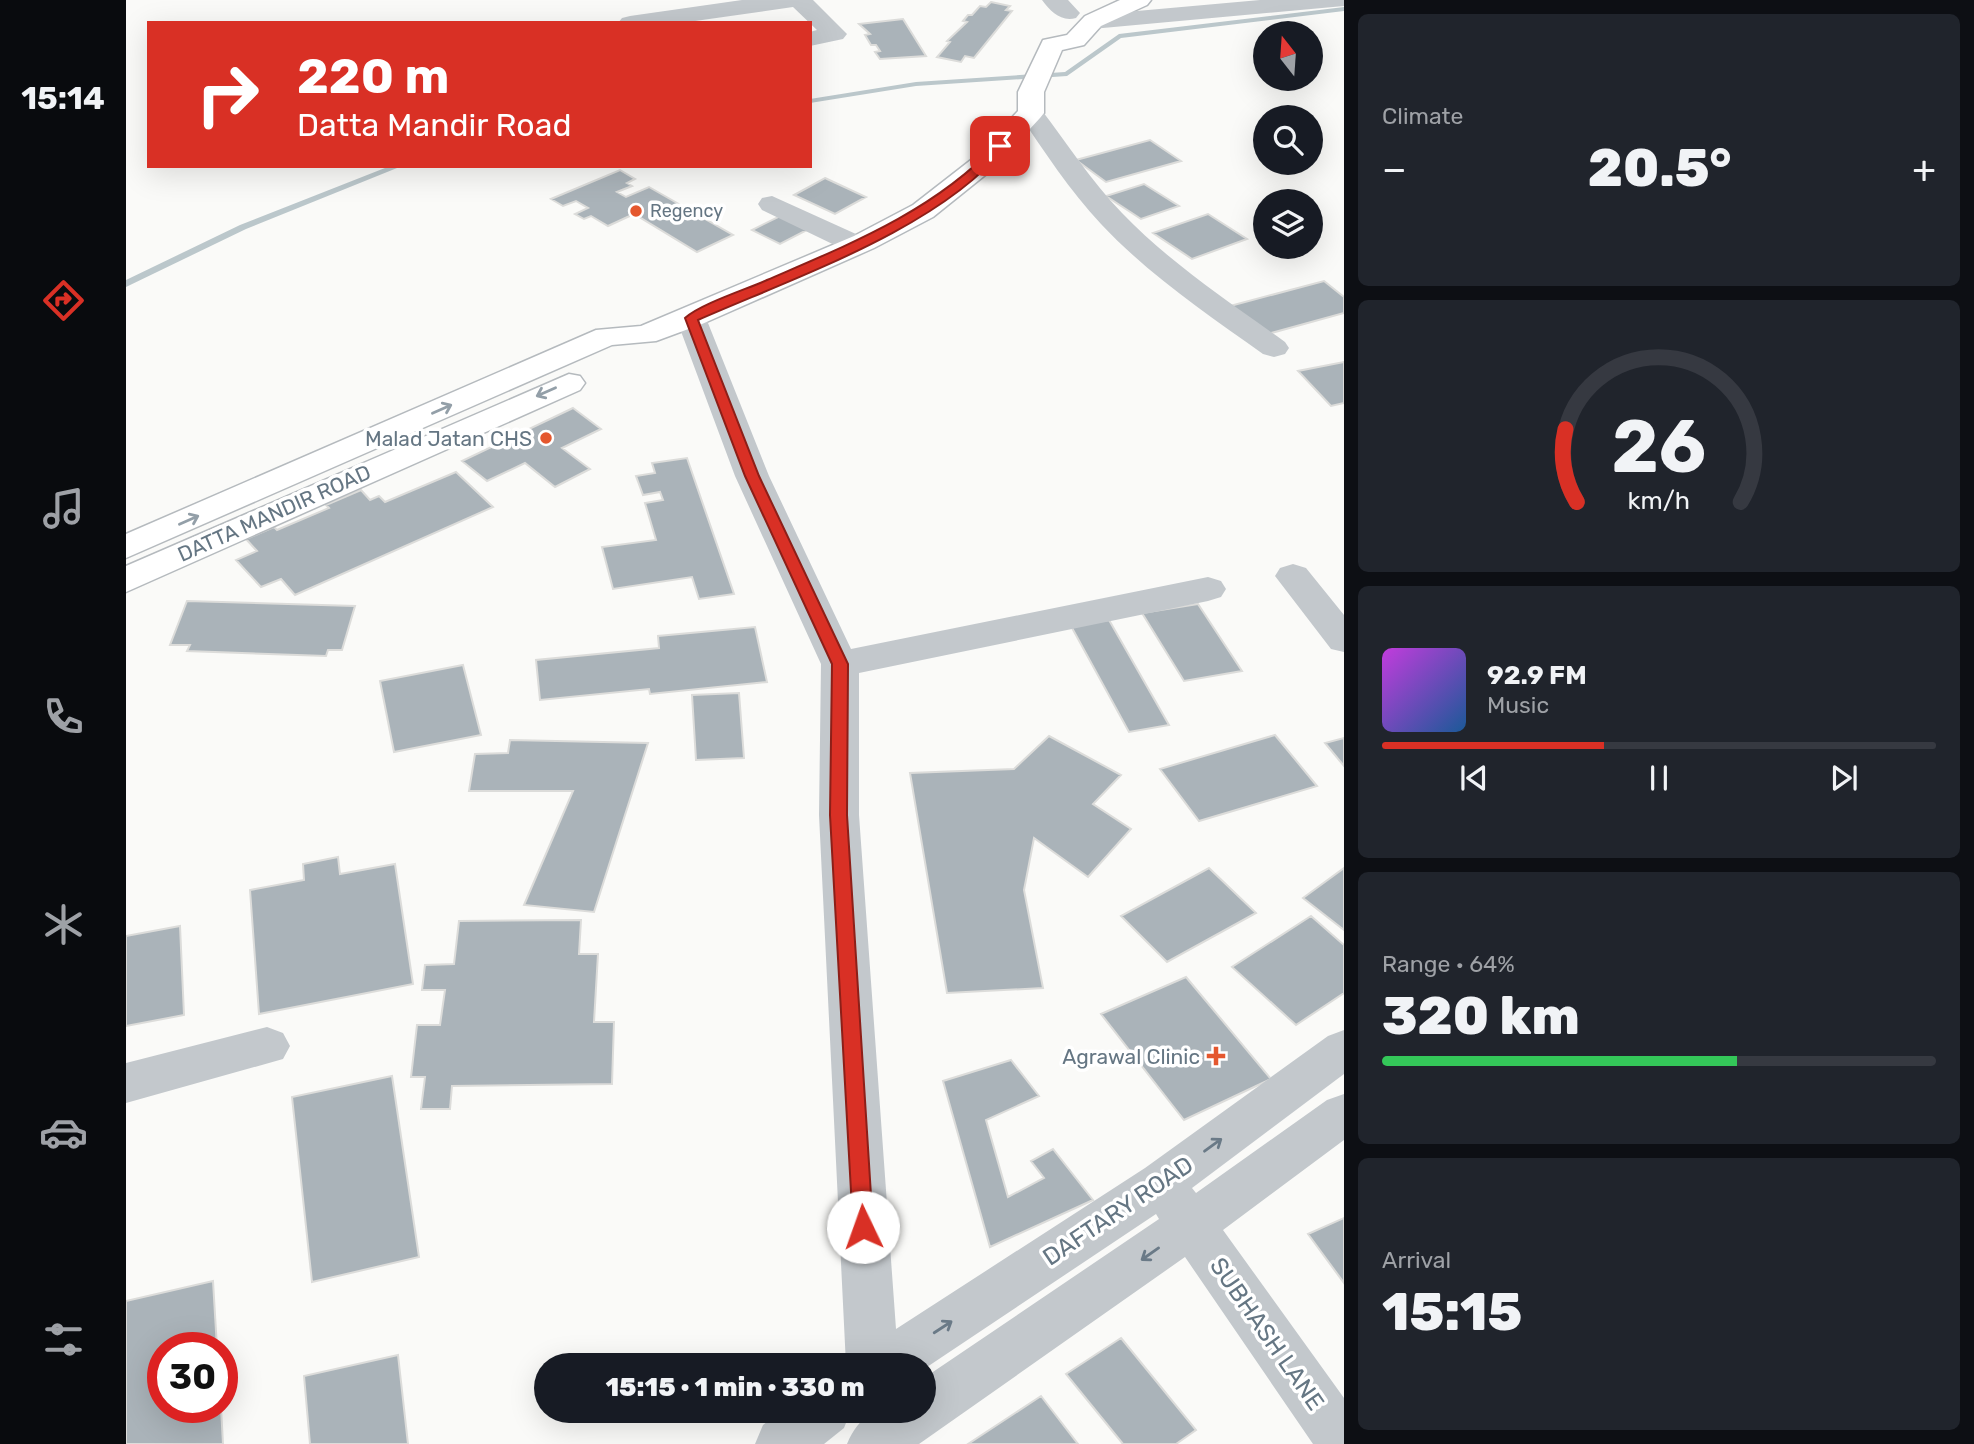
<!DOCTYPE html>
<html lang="en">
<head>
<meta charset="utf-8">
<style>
	body { margin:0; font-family:Rubik,sans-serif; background:#20242c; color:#f1f3f6; height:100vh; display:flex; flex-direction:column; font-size:26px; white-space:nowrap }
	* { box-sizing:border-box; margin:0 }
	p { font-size:23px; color:#9ea1a6 }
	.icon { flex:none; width:38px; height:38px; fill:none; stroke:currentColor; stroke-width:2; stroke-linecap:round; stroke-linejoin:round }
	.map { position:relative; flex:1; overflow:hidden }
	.panel { display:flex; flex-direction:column; gap:14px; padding:14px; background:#0d0f14; width:630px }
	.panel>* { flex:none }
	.banner { position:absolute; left:21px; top:21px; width:665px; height:147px; border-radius:0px; box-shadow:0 7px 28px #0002; background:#d93025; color:#fff; overflow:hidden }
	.needle { width:46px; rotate:343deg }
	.controls { position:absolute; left:1127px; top:21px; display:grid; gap:14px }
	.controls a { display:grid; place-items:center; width:70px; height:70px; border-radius:50%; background:#171b24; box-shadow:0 7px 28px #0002; font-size:35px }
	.speed { position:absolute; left:21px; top:1332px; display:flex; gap:14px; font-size:35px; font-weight:700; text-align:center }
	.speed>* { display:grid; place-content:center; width:91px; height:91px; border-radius:50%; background:#171b24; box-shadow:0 7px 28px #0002; line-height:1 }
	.speed .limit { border:10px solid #d22; background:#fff; color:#111 }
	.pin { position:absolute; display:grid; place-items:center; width:60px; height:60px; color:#fff; margin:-30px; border-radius:14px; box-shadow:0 4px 10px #0006 }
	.me { position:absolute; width:77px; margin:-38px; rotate:357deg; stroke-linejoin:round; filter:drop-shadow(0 0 5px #0008) }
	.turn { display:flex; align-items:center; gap:24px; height:147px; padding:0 35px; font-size:32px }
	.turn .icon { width:91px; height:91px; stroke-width:2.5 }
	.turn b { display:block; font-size:49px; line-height:60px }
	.big { font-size:52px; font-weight:800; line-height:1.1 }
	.panel .card { flex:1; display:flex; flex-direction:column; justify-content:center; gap:10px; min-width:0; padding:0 24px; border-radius:10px; background:#20242c }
	.panel .dial { align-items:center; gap:0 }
	.dial svg { height:182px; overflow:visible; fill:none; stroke:#363941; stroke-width:7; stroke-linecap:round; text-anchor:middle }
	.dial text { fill:#f1f3f6; stroke:none }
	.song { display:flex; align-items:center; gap:21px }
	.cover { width:84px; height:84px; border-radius:10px; background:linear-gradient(135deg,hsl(290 70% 55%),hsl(210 70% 35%)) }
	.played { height:7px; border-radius:4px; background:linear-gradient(90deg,#d93025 40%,#363941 40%) }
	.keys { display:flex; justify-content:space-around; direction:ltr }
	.heat { display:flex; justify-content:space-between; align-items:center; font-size:38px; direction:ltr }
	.charge { height:10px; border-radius:5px; background:linear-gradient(90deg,#34c759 64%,#363941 0) }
	.trip { position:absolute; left:408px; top:1353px; width:402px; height:70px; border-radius:35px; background:#171b24; box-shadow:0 7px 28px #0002; font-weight:800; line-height:70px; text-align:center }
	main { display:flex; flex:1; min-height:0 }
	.menu { display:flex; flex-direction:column; width:126px; justify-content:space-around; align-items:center; background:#090b0e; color:#9ea1a6 }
	.menu .icon { width:49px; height:49px }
	.menu .on { color:#d93025 }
	.menu b { font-size:32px; color:#f1f3f6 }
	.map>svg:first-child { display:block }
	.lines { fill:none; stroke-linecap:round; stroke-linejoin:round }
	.stream { fill:#bbc7cb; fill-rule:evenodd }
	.building { fill:#aab3b9; stroke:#dcdcda; stroke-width:2 }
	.major-casing { stroke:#b5babe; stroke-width:3 }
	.minor { fill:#c3c8cc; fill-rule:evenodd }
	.major { fill:#fff; fill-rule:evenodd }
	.oneway { stroke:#939fa8 }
	.oneway2 { stroke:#6a7a87 }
	.route { fill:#d93025; stroke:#8d1f18; stroke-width:2 }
	.poi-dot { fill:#e4572e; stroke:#fff; stroke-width:2.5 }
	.labels { text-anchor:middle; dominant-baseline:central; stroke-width:7; stroke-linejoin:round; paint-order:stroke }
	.far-poi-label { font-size:18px; fill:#657683; stroke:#fff; text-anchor:start }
	.poi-label { font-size:21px; fill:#657683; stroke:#fff; text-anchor:end }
	.street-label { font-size:21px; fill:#657683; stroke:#fff }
	.near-street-label { font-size:24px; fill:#657683; stroke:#fff }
</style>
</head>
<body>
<main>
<nav class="menu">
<b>15:14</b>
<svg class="icon on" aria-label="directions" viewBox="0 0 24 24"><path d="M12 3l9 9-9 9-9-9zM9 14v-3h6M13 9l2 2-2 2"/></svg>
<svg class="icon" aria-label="music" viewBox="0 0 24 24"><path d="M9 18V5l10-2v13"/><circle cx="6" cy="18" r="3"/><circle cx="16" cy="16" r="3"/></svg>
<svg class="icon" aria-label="phone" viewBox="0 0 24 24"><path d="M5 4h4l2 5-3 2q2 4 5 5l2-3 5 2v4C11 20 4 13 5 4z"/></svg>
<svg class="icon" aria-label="climate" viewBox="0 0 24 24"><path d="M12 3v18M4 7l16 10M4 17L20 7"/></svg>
<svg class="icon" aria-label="car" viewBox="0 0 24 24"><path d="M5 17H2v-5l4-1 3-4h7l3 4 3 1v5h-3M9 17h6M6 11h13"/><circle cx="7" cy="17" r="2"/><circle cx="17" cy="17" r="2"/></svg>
<svg class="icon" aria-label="filters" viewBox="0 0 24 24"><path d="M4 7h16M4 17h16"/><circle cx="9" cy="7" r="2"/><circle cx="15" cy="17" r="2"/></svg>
</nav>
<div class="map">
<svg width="1218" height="1444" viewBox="0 0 1218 1444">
	<rect width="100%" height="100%" fill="#fafaf8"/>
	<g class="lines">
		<path class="stream" d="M 1218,7 L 1218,11 L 995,38 L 941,76 L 790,86 L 684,103 L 684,99 L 790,82 L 939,72 L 993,34 Z
			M 264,166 L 276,166 L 120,229 L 0,287 L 0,280 L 114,225 Z"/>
	</g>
	<path class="building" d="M 865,2 L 884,6 L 880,10 L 886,11 L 848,58 L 839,56 L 835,62 L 811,57 L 824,42 L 821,41 L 841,22 L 837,21 L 842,15 L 846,15 L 854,6 L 860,7 Z
		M 777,19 L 800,56 L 754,59 L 749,52 L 754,51 L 750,45 L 745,45 L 739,35 L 744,34 L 733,24 Z
		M 1024,140 L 1055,161 L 980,182 L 950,160 Z
		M 494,170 L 509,179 L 501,183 L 506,186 L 491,192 L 500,197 L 523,187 L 607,235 L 571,252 L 508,214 L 482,226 L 465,216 L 458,219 L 449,214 L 462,208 L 450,201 L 437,206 L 425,199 Z
		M 699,178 L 740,197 L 709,214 L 668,195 Z
		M 1018,184 L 1053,206 L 1015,219 L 980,196 Z
		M 1082,214 L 1121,239 L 1066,259 L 1027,233 Z
		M 654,216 L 681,230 L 654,244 L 626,230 Z
		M 1198,281 L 1218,297 L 1218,313 L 1138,335 L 1104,306 Z
		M 1218,362 L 1218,403 L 1205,406 L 1172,371 Z
		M 447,408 L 475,429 L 436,448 L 464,469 L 429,487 L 399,463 L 361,481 L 336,461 Z
		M 561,458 L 608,594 L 573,599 L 566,577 L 487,589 L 476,547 L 530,540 L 519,503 L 537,500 L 534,492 L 517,495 L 510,476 L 529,473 L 526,463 Z
		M 330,472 L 367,507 L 169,595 L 155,579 L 135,587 L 110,560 L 131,551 L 120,539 L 148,527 L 151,530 L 203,508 L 200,505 L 235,490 L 244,500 L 253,496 L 259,502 Z
		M 61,601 L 229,606 L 216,650 L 202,650 L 200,656 L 61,651 L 64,645 L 44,645 Z
		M 1072,604 L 1116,671 L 1058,681 L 1016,613 Z
		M 983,620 L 1043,725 L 1003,732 L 945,626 Z
		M 629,627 L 641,682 L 524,694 L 523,689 L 414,700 L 410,660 L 533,648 L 532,636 Z
		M 337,665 L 355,735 L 268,752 L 254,681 Z
		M 613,693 L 618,758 L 570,760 L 566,695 Z
		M 1149,735 L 1191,786 L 1073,821 L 1034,769 Z
		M 923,736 L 995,775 L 967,804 L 1005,829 L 962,877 L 908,838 L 898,890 L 917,988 L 821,993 L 784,773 L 888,769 Z
		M 1218,738 L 1218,766 L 1199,743 Z
		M 384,740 L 522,743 L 468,912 L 398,905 L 447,791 L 343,791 L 349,754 L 382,753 Z
		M 212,857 L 214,874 L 269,864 L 287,984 L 133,1014 L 124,890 L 178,880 L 177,864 Z
		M 1083,868 L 1130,913 L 1041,962 L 995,916 Z
		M 1218,868 L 1218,930 L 1177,898 Z
		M 1185,916 L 1218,945 L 1218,993 L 1170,1025 L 1106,967 Z
		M 455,920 L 453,954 L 472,954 L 468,1022 L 488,1022 L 486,1084 L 326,1086 L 324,1109 L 295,1109 L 299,1077 L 285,1077 L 291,1025 L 314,1025 L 319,990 L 296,990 L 299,965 L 328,964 L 333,921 Z
		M 54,926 L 58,1015 L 0,1026 L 0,936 Z
		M 1060,977 L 1145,1079 L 1058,1120 L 975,1014 Z
		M 885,1060 L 913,1096 L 860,1120 L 882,1197 L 918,1178 L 905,1161 L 927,1149 L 967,1200 L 864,1247 L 817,1081 Z
		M 266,1076 L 293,1257 L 186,1282 L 166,1097 Z
		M 1218,1218 L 1218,1283 L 1182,1234 Z
		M 87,1281 L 91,1348 L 37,1348 L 37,1407 L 95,1407 L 97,1444 L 0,1444 L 0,1301 Z
		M 995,1338 L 1070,1430 L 1050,1444 L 997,1444 L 940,1374 Z
		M 272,1355 L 282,1444 L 184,1444 L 178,1376 Z
		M 915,1396 L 952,1444 L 842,1444 Z"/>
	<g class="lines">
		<defs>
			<path id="major" d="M 994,0 L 1025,0 L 1021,5 L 975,26 L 958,45 L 936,50 L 918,92 L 918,113 L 914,118 L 868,168 L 807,217 L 748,248 L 576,324 L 530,341 L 486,345 L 0,558 L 0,534 L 470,330 L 515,326 L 728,236 L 787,205 L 850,156 L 892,111 L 892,92 L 917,40 L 941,35 L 959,16 Z
				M 443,374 L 454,376 L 459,383 L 454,390 L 0,592 L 0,566 Z"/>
		</defs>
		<use href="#major" class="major-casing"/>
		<path class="minor" d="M 616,0 L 687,0 L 721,34 L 717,39 L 684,46 L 684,32 L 691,30 L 667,7 L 555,23 L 492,23 L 496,18 L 504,16 Z
			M 916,0 L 942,0 L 954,13 L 950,18 C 935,22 925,12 916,0 Z
			M 1134,0 L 1218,0 L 1218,6 L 966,29 L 958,27 L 954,22 L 958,17 L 966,15 Z
			M 905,105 L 914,108 C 941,143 965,181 996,213 C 1044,263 1102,301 1159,342 L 1163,348 L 1159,354 L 1148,357 L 1137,354 C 1081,314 1023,275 975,224 C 944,191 918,151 892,113 L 896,108 Z
			M 646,196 L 741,239 L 745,245 L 741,251 L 731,254 L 721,251 L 636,210 L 632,204 L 636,198 Z
			M 565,309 L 576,312 L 580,318 L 643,476 L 725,649 L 1082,577 L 1095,581 L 1100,589 L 1095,597 L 1082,601 L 733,673 L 733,815 L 770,1329 L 1019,1168 L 1202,1036 L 1218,1030 L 1218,1074 L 1066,1188 L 1070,1193 L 1201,1100 L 1218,1094 L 1218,1140 L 1097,1230 L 1218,1398 L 1218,1444 L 1187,1444 L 1059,1257 L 793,1444 L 721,1444 C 738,1404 760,1410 798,1410 L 798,1378 L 1033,1219 L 1030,1214 L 798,1369 L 798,1365 L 720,1365 L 693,815 L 695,664 L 609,476 L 550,318 L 554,312 Z
			M 1167,564 L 1180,568 L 1218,615 L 1218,652 L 1205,649 L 1149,576 L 1154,568 Z
			M 141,1027 L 157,1033 L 164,1046 L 157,1059 L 0,1103 L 0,1063 Z
			M 656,1410 L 725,1410 L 718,1428 L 698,1444 L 629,1444 L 637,1425 Z"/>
		<use href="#major" class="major"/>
	</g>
	<defs><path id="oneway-shaft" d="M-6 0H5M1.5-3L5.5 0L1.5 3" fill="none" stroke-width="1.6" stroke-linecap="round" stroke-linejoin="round" transform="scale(1.75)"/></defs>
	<g class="oneway">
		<use href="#oneway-shaft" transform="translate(420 392) rotate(156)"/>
		<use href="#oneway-shaft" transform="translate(316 409) rotate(-24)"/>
		<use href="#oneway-shaft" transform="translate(63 520) rotate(-24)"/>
	</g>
	<g class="oneway2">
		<use href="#oneway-shaft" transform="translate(1087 1145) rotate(-36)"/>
		<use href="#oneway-shaft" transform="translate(1024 1254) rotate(145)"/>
		<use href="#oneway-shaft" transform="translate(817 1327) rotate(-33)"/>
	</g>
	<path class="route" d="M 871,144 L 880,146 C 815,228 667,278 572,320 L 633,476 L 722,664 L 721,815 L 747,1227 L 744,1234 L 737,1237 L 730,1234 L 727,1227 L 704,815 L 706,664 L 619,476 L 559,318 C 574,304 621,289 641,280 C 724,244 808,211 871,144 Z"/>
	<g class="poi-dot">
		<circle cx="510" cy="211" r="7"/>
		<circle cx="420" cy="438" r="7"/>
		<path d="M1086.5 1045.5h7v7h7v7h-7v7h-7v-7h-7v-7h7z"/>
	</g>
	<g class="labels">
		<g class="far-poi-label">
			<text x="524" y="211">Regency</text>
		</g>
		<g class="poi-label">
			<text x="406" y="438">Malad Jatan CHS</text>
			<text x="1074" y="1056">Agrawal Clinic</text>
		</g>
		<g class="street-label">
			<text transform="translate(148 513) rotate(-24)">DATTA MANDIR ROAD</text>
		</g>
		<g class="near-street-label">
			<text transform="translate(992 1211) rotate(-34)">DAFTARY ROAD</text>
			<text transform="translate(1141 1334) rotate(55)">SUBHASH LANE</text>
		</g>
	</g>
</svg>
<div class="controls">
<a><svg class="needle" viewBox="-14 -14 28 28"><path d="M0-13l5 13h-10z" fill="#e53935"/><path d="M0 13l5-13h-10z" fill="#9ea1a6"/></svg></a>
<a><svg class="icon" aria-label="search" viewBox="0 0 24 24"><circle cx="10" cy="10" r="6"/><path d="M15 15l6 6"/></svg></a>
<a><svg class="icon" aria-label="layers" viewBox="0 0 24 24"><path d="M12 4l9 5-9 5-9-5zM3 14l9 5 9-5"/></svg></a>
</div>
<div class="speed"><div class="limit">30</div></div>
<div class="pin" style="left:874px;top:146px;background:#d93025"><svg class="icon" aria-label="arrive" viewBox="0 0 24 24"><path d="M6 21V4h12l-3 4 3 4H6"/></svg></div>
<svg class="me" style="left:737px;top:1227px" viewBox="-20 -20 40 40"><circle r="19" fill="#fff"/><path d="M0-13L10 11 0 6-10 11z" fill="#d93025"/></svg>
<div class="trip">15:15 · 1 min · 330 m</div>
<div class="banner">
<div class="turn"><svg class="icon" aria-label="right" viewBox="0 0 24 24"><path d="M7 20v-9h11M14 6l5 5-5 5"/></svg><div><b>220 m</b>Datta Mandir Road</div></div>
</div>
</div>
<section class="panel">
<div class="card"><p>Climate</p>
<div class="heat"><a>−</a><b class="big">20.5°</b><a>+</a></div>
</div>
<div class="card dial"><svg viewBox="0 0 100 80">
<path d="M14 69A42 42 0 1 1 86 69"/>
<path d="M14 69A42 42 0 0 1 9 37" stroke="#d93025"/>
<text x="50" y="56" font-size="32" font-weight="700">26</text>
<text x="50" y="72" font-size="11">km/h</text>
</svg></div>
<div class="card">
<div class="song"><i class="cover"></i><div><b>92.9 FM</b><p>Music</p></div></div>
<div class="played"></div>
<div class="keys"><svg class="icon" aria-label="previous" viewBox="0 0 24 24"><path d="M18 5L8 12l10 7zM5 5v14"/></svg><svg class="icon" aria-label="pause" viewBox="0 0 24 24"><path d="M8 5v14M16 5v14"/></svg><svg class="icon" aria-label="next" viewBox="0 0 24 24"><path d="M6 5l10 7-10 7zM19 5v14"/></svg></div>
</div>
<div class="card"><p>Range · 64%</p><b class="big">320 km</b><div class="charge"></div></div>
<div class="card"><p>Arrival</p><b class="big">15:15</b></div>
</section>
</main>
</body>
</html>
